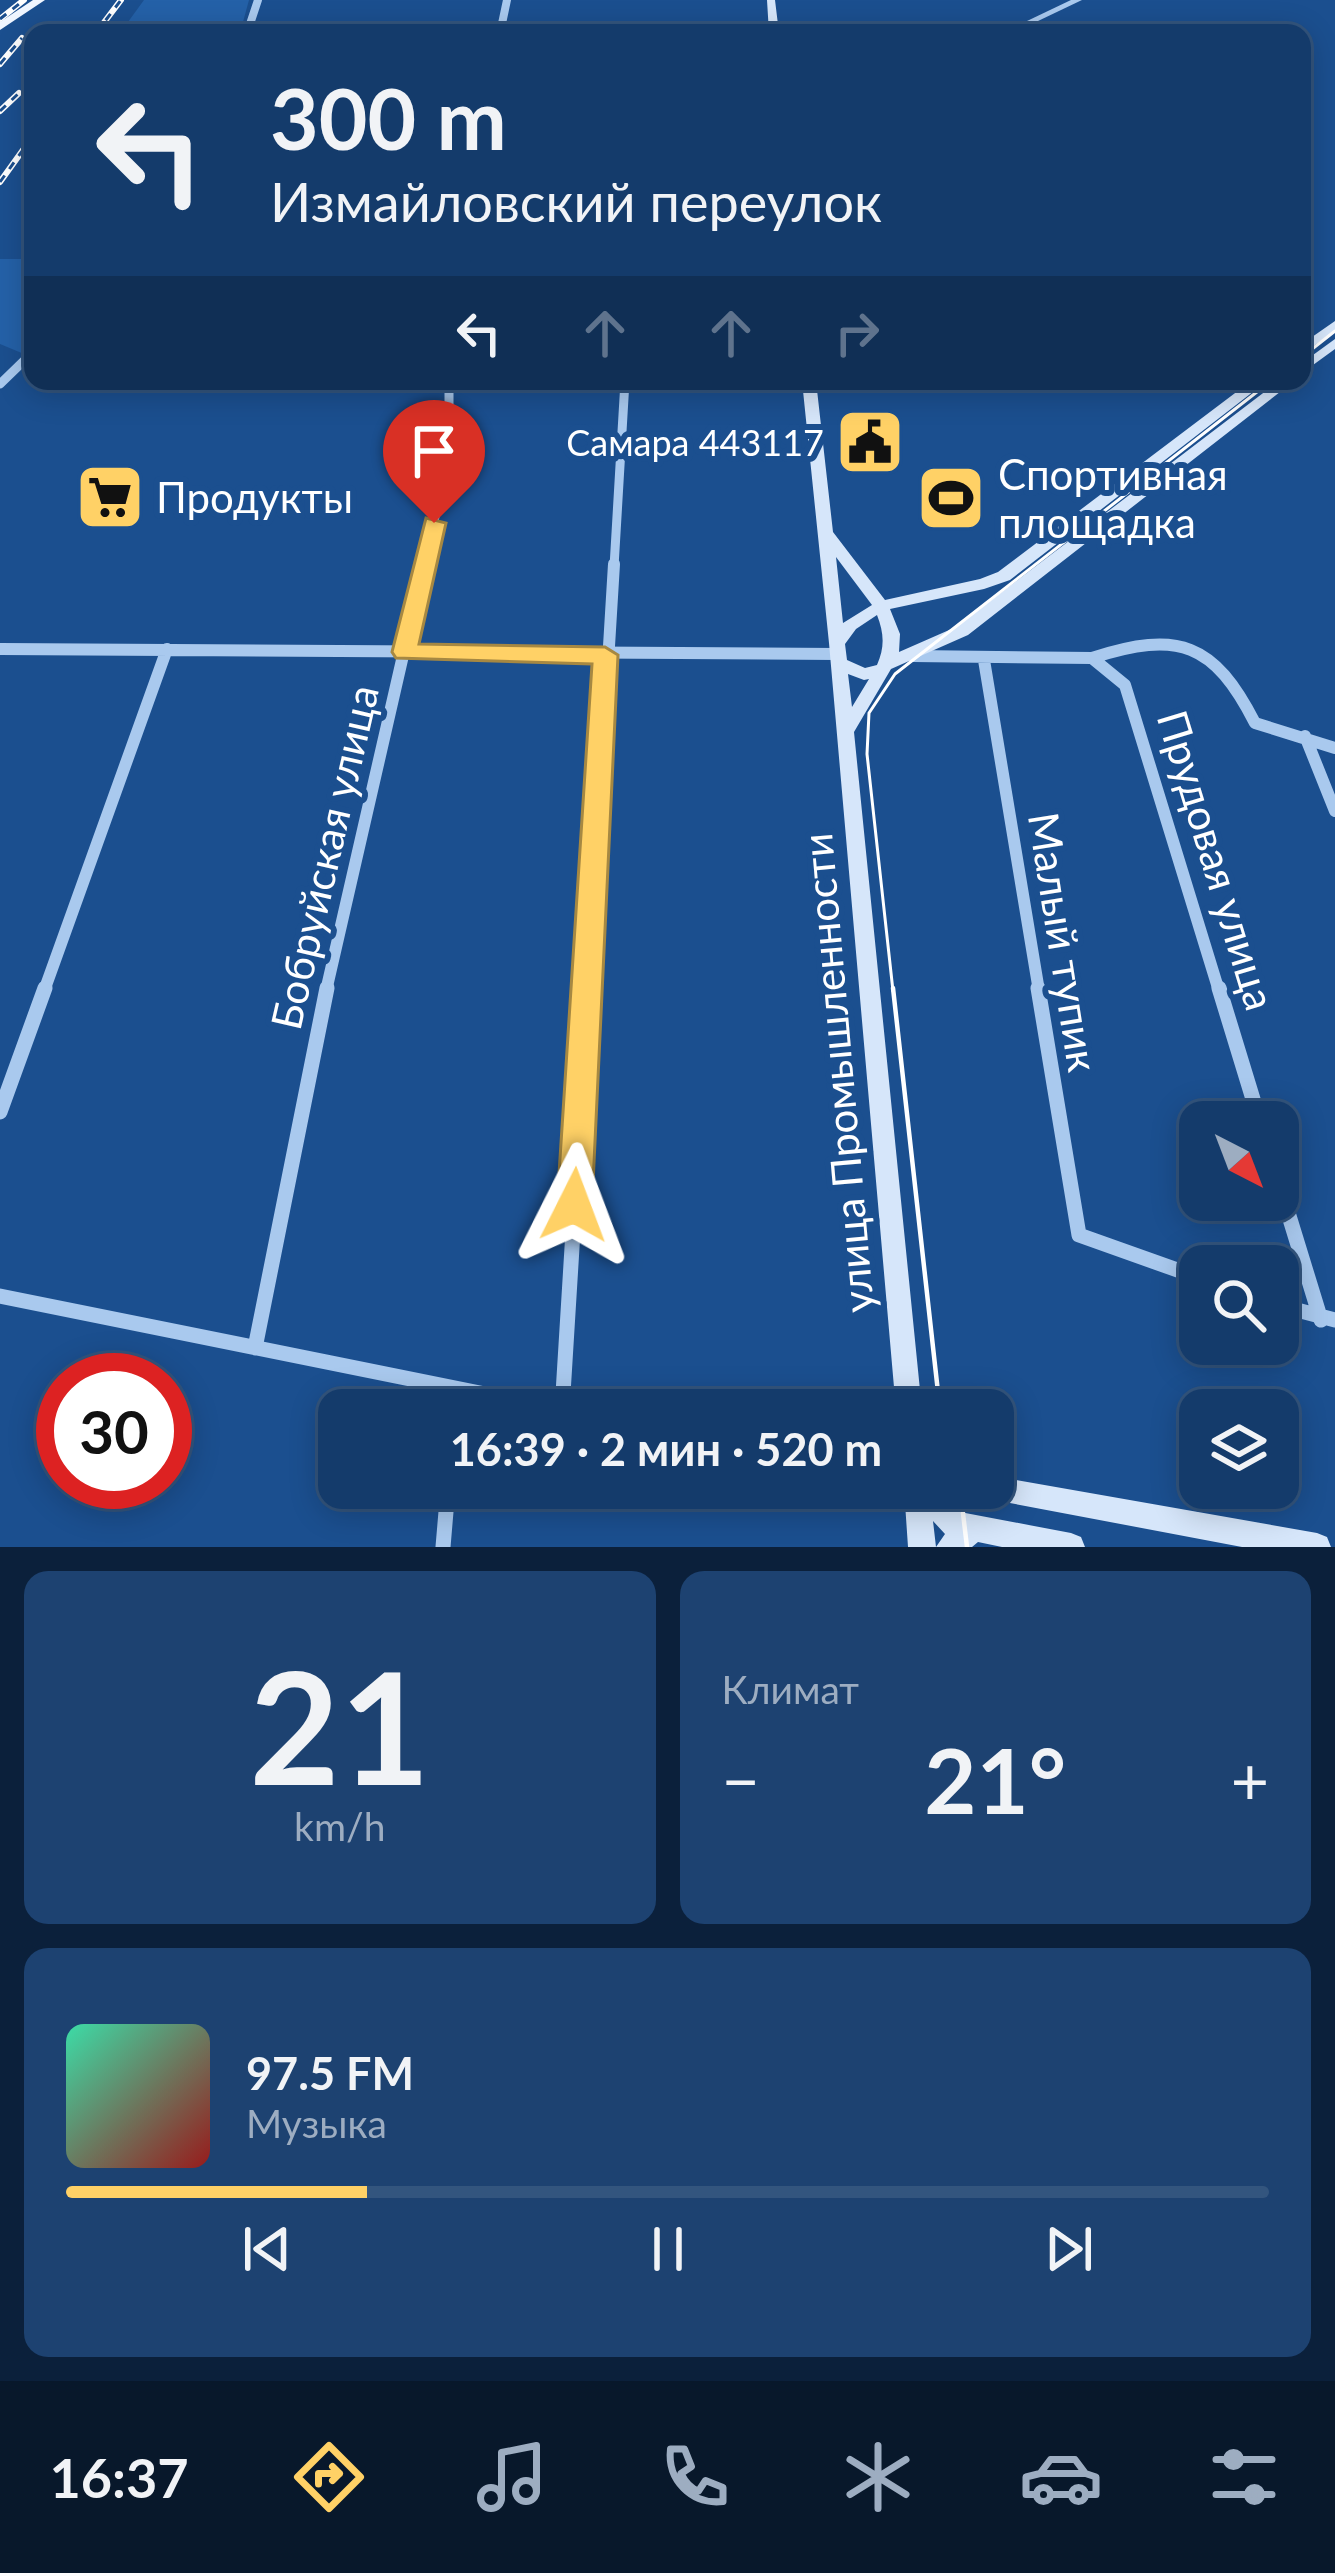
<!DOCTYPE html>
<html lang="ru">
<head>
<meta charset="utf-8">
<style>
	body { margin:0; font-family:Lato,sans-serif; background:#1d4271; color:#f1f3f6; height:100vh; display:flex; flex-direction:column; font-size:45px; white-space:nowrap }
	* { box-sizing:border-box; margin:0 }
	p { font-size:39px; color:#9dadc1 }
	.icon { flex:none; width:66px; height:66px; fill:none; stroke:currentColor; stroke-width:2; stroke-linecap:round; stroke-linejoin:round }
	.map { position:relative; height:1547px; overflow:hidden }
	.drawer { display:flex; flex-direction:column; gap:24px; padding:24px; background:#0b203b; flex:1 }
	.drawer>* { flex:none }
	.top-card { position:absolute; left:24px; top:24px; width:1287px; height:366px; border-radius:24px; box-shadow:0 6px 30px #0003,0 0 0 3px #33557e; background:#143b6b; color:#f1f3f6; overflow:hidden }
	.needle { width:78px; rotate:138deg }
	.fabs { position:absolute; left:1179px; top:1101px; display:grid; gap:24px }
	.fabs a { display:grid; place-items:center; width:120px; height:120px; border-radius:24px; background:#143b6b; box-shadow:0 6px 30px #0003,0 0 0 3px #33557e; font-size:60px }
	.speed { position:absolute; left:36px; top:1353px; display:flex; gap:24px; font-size:60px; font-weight:700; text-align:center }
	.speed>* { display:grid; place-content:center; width:156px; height:156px; border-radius:50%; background:#143b6b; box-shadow:0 6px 30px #0003,0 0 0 3px #33557e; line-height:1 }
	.speed .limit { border:18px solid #d22; background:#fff; color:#111 }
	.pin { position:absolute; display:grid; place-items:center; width:102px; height:102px; color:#fff; margin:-123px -51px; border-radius:50% 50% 50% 0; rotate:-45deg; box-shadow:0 0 12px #0007 }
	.pin .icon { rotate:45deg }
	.me { position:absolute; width:132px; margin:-66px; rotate:3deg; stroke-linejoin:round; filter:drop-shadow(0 0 9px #0008) }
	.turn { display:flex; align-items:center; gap:42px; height:252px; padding:0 48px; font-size:54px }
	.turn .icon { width:156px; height:156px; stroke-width:2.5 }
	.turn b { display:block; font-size:84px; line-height:102px }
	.lanes { display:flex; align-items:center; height:114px; padding:0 48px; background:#0003; justify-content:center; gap:60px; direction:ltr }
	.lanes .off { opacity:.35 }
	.big { font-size:90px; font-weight:700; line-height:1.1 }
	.drawer .widget { flex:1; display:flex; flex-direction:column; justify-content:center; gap:18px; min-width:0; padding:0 42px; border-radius:24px; background:#1d4271 }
	.drawer .dial { align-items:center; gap:0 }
	.dial b { font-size:156px; line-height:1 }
	.song { display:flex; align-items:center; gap:36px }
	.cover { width:144px; height:144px; border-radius:18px; background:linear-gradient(135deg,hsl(160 70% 55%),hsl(0 70% 35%)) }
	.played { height:12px; border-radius:6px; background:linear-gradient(90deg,#ffd166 25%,#33557e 25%) }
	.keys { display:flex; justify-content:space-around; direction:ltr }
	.heat { display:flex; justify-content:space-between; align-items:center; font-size:66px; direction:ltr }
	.drawer .tiles { flex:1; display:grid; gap:24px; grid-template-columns:1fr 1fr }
	.widget:last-child { grid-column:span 2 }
	.trip { position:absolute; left:318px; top:1389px; width:696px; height:120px; border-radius:24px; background:#143b6b; box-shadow:0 6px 30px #0003,0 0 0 3px #33557e; font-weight:700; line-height:120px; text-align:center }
	.tab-bar { display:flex; height:192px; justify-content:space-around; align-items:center; background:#08182b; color:#9dadc1 }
	.tab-bar .icon { width:84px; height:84px }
	.tab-bar .selected { color:#ffd166 }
	.tab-bar b { font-size:54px; color:#f1f3f6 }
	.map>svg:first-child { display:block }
	.green { fill:#2461a8 }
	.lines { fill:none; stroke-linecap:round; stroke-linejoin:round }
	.minor-far3 { stroke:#a9c9ee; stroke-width:8 }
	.minor-far2 { stroke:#a9c9ee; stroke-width:9 }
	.minor-far1 { stroke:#a9c9ee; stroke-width:12 }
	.minor { stroke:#a9c9ee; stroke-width:15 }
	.tertiary { fill:#a9c9ee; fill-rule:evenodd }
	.secondary { fill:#d6e6fa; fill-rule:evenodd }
	.primary { fill:#f0f6ff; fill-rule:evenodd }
	.tram-far1 { stroke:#fff; stroke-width:3 }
	.tram { stroke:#fff; stroke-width:4.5 }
	.rail-casing { stroke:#fff; stroke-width:6 }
	.rail { stroke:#1b4f8f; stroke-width:3; stroke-dasharray:8; stroke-linecap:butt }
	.route { fill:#ffd166; stroke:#a68842; stroke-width:3 }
	.labels { text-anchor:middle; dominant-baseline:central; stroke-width:12; stroke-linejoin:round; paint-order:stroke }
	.far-poi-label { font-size:36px; fill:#fff; stroke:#1b4f8f; text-anchor:end }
	.poi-label { font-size:42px; fill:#fff; stroke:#1b4f8f; text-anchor:start }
	.street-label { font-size:42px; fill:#fff; stroke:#1b4f8f }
</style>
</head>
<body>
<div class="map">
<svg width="1335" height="1547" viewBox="0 0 1335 1547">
	<rect width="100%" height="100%" fill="#1b4f8f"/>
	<path class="green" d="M 144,0 L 249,0 L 240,33 L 120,33 Z
		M 0,259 L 33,259 L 33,348 L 24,354 L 0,344 Z"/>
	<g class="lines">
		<path class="minor-far3" d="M 247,33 L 258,0
			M 500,33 L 507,0"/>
		<path class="minor-far2" d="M 0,384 L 33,352
			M 423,567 L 449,458 L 449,381
			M 614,567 L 625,381"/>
		<path class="minor-far1" d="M 0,649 L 838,654
			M 913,656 L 1092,658
			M 984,660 L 1039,991
			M 1305,736 L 1335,811
			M 44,991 L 167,649
			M 326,991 L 424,564
			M 588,991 L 614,564
			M 1219,991 L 1125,685 L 1092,658 C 1179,630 1214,643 1255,723 L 1335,748"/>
		<path class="minor" d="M 1038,988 L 1079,1235 L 1200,1278
			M 1219,988 L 1260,1122
			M 0,1112 L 45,988
			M 1278,1180 L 1321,1320
			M 0,1296 L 564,1410
			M 1278,1305 L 1335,1320
			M 255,1348 L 327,988
			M 464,1410 L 467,1392
			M 562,1410 L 588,988
			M 443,1547 L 448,1488"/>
		<path class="tertiary" d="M 1071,0 L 1082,0 L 1013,33 L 1002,33 Z"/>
		<path class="secondary" d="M 767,0 L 775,0 L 779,33 L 769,33 Z
			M 1335,321 L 1335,331 L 1302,354 L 1302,344 Z
			M 1335,339 L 1335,349 L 1302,373 L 1302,363 Z
			M 802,381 L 816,381 L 833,532 L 885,600 L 980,579 L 998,572 L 1251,381 L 1267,381 L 1010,580 L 984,589 L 890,609 L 900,634 L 899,652 L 956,627 L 1279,381 L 1294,381 L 968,635 L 891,669 L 854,732 L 922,1410 L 896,1410 L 829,643 ZM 836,557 L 872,605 L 843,623 ZM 877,615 C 884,633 885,647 877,665 L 865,668 L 847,660 L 845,644 L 856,629 ZM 848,674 L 864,680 L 869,679 L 852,707 Z
			M 993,1476 L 1317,1533 L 1327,1537 L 1331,1547 L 1242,1547 L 978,1497 L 974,1488 L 993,1488 Z
			M 904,1488 L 940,1488 L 960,1512 L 1071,1533 L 1081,1537 L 1085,1547 L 1002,1547 L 978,1542 L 972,1547 L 936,1547 L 945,1534 L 933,1521 L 936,1547 L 908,1547 Z"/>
		<path class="primary" d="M 33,0 L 45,0 L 0,30 L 0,22 Z"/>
		<path class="tram-far1" d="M 1302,357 L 1335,331
			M 893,991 L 867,754 L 869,713 L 895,674 L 1271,381"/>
		<path class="tram" d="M 893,988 L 940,1410
			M 960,1488 L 967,1547"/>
		<defs>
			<path id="rail" d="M 0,19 L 24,0
				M 96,33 L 121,0
				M 0,64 L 22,38
				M 0,111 L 19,93
				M 0,182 L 33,136"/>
		</defs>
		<use href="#rail" class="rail-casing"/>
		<use href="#rail" class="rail"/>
	</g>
	<path class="route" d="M 426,518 L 446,523 L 419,644 L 605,647 L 618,655 L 592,1205 L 587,1217 L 574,1222 L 562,1217 L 557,1205 L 592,664 L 396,658 L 392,652 Z"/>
	<defs>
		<symbol id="civic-square" viewBox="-11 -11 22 22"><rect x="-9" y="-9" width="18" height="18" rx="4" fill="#ffd166" stroke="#1b4f8f"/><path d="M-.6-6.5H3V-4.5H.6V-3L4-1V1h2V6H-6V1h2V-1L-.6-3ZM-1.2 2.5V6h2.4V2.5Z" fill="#111"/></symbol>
		<symbol id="supermarket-square" viewBox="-11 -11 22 22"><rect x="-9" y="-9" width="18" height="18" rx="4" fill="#ffd166" stroke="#1b4f8f"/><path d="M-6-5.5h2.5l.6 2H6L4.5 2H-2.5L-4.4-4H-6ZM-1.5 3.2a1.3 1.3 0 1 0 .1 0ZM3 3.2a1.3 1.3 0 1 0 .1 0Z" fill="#111"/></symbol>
		<symbol id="stadium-square" viewBox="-11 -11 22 22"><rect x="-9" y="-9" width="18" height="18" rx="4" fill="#ffd166" stroke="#1b4f8f"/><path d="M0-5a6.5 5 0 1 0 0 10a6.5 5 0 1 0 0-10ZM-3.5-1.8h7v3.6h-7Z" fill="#111"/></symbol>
	</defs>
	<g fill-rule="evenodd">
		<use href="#civic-square" x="832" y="404" width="76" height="76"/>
		<use href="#supermarket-square" x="72" y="459" width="76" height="76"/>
		<use href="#stadium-square" x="913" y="460" width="76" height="76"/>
	</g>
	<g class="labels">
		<g class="far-poi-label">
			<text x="824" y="442">Самара 443117</text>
		</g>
		<g class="poi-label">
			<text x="998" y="474">Спортивная<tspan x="998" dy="48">площадка</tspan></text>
			<text x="156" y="497">Продукты</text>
		</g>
		<g class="street-label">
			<text transform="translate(324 857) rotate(-77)">Бобруйская улица</text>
			<text transform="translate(1217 860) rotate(73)">Прудовая улица</text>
			<text transform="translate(1064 942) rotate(81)">Малый тупик</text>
			<text transform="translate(837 1073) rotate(-95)">улица Промышленности</text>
		</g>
	</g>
</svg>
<div class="fabs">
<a><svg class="needle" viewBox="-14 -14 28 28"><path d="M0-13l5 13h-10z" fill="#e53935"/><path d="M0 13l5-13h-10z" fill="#9dadc1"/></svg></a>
<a><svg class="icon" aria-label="search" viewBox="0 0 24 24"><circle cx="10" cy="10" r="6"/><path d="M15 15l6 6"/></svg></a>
<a><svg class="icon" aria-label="layers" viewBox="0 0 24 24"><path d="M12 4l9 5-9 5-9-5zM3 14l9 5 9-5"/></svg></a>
</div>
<div class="speed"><div class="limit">30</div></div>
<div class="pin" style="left:434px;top:523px;background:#d93025"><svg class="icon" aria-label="arrive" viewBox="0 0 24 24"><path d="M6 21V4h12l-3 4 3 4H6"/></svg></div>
<svg class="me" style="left:574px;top:1205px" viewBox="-20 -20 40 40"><path d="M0-17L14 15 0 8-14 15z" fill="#ffd166" stroke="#fff" stroke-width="4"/></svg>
<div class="trip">16:39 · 2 мин · 520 m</div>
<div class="top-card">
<div class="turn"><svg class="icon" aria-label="left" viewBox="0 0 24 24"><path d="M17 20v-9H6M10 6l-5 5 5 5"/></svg><div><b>300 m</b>Измайловский переулок</div></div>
<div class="lanes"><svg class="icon" aria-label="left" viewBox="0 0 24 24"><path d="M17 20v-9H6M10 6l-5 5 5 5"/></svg><svg class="icon off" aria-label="ahead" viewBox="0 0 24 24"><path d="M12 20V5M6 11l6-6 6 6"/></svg><svg class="icon off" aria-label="ahead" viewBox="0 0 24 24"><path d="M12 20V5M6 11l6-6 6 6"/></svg><svg class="icon off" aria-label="right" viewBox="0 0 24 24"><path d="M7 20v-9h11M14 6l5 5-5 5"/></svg></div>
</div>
</div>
<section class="drawer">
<div class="tiles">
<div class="widget dial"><b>21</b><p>km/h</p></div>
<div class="widget"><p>Климат</p>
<div class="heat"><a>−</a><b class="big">21°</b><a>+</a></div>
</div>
<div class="widget">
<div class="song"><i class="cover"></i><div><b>97.5 FM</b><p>Музыка</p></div></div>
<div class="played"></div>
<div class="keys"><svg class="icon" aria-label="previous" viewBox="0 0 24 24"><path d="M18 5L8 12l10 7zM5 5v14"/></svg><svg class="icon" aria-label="pause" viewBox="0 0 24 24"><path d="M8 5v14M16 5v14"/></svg><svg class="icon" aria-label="next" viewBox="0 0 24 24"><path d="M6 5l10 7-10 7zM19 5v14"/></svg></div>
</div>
</div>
</section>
<nav class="tab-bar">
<b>16:37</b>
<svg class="icon selected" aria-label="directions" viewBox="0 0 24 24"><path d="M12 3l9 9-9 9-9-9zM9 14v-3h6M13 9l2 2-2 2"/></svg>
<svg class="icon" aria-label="music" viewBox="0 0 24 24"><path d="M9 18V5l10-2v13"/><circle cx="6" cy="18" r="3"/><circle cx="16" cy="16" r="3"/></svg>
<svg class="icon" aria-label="phone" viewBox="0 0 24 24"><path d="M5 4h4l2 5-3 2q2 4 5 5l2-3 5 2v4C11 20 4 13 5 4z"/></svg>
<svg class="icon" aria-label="climate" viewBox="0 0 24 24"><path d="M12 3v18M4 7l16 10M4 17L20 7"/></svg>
<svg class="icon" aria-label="car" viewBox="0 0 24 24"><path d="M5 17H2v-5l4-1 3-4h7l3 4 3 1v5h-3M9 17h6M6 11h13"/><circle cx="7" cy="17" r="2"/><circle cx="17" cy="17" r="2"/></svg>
<svg class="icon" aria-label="filters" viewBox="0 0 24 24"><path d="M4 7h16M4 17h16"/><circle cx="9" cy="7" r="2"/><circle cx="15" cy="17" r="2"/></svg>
</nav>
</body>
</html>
